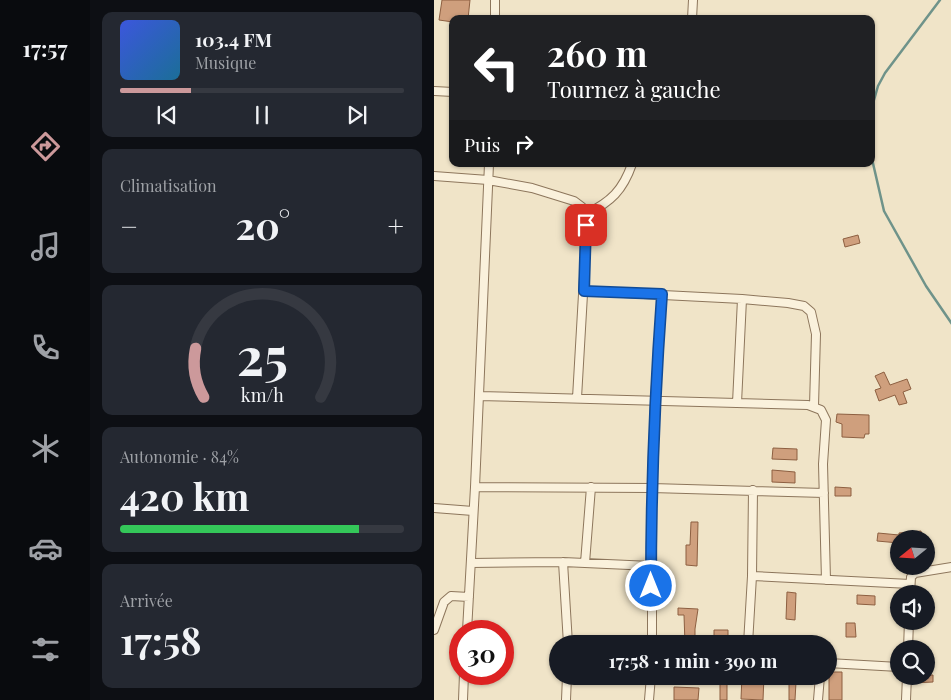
<!DOCTYPE html>
<html lang="fr">
<head>
<meta charset="utf-8">
<style>
	body { margin:0; font-family:"Playfair Display",serif; background:#242831; color:#f1f3f6; height:100vh; display:flex; flex-direction:column; font-size:19px; white-space:nowrap }
	* { box-sizing:border-box; margin:0 }
	p { font-size:16px; color:#9ea1a6 }
	.icon { flex:none; width:28px; height:28px; fill:none; stroke:currentColor; stroke-width:2; stroke-linecap:round; stroke-linejoin:round }
	.map { position:relative; flex:1; overflow:hidden }
	.sheet { display:flex; flex-direction:column; gap:12px; padding:12px; background:#0d0f14; width:344px }
	.sheet>* { flex:none }
	.guide { position:absolute; left:15px; top:15px; width:426px; height:152px; border-radius:10px; box-shadow:0 1px 4px #0004; background:#202124; color:#fff; overflow:hidden }
	.needle { width:32px; rotate:252deg }
	.tools { position:absolute; left:456px; top:530px; display:grid; gap:10px }
	.tools a { display:grid; place-items:center; width:45px; height:45px; border-radius:50%; background:#171b24; box-shadow:0 1px 4px #0004; font-size:25px }
	.speed { position:absolute; left:15px; top:620px; display:flex; gap:10px; font-size:25px; font-weight:700; text-align:center }
	.speed>* { display:grid; place-content:center; width:65px; height:65px; border-radius:50%; background:#171b24; box-shadow:0 1px 4px #0004; line-height:1 }
	.speed .limit { border:8px solid #d22; background:#fff; color:#111 }
	.pin { position:absolute; display:grid; place-items:center; width:42px; height:42px; color:#fff; margin:-21px; border-radius:10px; box-shadow:0 2px 8px #0006 }
	.me { position:absolute; width:55px; margin:-28px; rotate:0deg; stroke-linejoin:round; filter:drop-shadow(0 0 4px #0008) }
	.turn { display:flex; align-items:center; gap:18px; height:105px; padding:0 15px; font-size:22px }
	.turn .icon { width:65px; height:65px; stroke-width:2.5 }
	.turn b { display:block; font-size:35px; line-height:42px }
	.then { display:flex; align-items:center; height:48px; padding:0 15px; background:#0003; gap:10px; font-size:19px }
	.big { font-size:38px; font-weight:700; line-height:1.1 }
	.sheet .widget { flex:1; display:flex; flex-direction:column; justify-content:center; gap:8px; min-width:0; padding:0 18px; border-radius:10px; background:#242831 }
	.sheet .dial { align-items:center; gap:0 }
	.dial svg { height:130px; overflow:visible; fill:none; stroke:#363941; stroke-width:7; stroke-linecap:round; text-anchor:middle }
	.dial text { fill:#f1f3f6; stroke:none }
	.song { display:flex; align-items:center; gap:15px }
	.cover { width:60px; height:60px; border-radius:8px; background:linear-gradient(135deg,hsl(230 70% 55%),hsl(200 70% 35%)) }
	.played { height:5px; border-radius:2px; background:linear-gradient(90deg,#cc999b 25%,#363941 25%) }
	.keys { display:flex; justify-content:space-around; direction:ltr }
	.heat { display:flex; justify-content:space-between; align-items:center; font-size:28px; direction:ltr }
	.charge { height:8px; border-radius:4px; background:linear-gradient(90deg,#34c759 84%,#363941 0) }
	.trip { position:absolute; left:115px; top:635px; width:288px; height:50px; border-radius:25px; background:#171b24; box-shadow:0 1px 4px #0004; font-weight:700; line-height:50px; text-align:center }
	main { display:flex; flex:1; min-height:0 }
	.dock { display:flex; flex-direction:column; width:90px; justify-content:space-around; align-items:center; background:#090b0e; color:#9ea1a6 }
	.dock .icon { width:35px; height:35px }
	.dock .active { color:#cc999b }
	.dock b { font-size:22px; color:#f1f3f6 }
	.map>svg:first-child { display:block }
	.lines { fill:none; stroke-linecap:round; stroke-linejoin:round }
	.stream { stroke:#6f938a; stroke-width:2.5 }
	.building { fill:#cf9f7d; stroke:#8d5f41 }
	.street-casing { stroke:#8d765c; stroke-width:10 }
	.street { stroke:#faf1dc; stroke-width:8 }
	.route-casing { stroke:#114b97; stroke-width:12 }
	.route { stroke:#1a73e8; stroke-width:9 }
</style>
</head>
<body>
<main>
<nav class="dock">
<b>17:57</b>
<svg class="icon active" aria-label="directions" viewBox="0 0 24 24"><path d="M12 3l9 9-9 9-9-9zM9 14v-3h6M13 9l2 2-2 2"/></svg>
<svg class="icon" aria-label="music" viewBox="0 0 24 24"><path d="M9 18V5l10-2v13"/><circle cx="6" cy="18" r="3"/><circle cx="16" cy="16" r="3"/></svg>
<svg class="icon" aria-label="phone" viewBox="0 0 24 24"><path d="M5 4h4l2 5-3 2q2 4 5 5l2-3 5 2v4C11 20 4 13 5 4z"/></svg>
<svg class="icon" aria-label="climate" viewBox="0 0 24 24"><path d="M12 3v18M4 7l16 10M4 17L20 7"/></svg>
<svg class="icon" aria-label="car" viewBox="0 0 24 24"><path d="M5 17H2v-5l4-1 3-4h7l3 4 3 1v5h-3M9 17h6M6 11h13"/><circle cx="7" cy="17" r="2"/><circle cx="17" cy="17" r="2"/></svg>
<svg class="icon" aria-label="filters" viewBox="0 0 24 24"><path d="M4 7h16M4 17h16"/><circle cx="9" cy="7" r="2"/><circle cx="15" cy="17" r="2"/></svg>
</nav>
<section class="sheet">
<div class="widget">
<div class="song"><i class="cover"></i><div><b>103.4 FM</b><p>Musique</p></div></div>
<div class="played"></div>
<div class="keys"><svg class="icon" aria-label="previous" viewBox="0 0 24 24"><path d="M18 5L8 12l10 7zM5 5v14"/></svg><svg class="icon" aria-label="pause" viewBox="0 0 24 24"><path d="M8 5v14M16 5v14"/></svg><svg class="icon" aria-label="next" viewBox="0 0 24 24"><path d="M6 5l10 7-10 7zM19 5v14"/></svg></div>
</div>
<div class="widget"><p>Climatisation</p>
<div class="heat"><a>−</a><b class="big">20°</b><a>+</a></div>
</div>
<div class="widget dial"><svg viewBox="0 0 100 80">
<path d="M14 69A42 42 0 1 1 86 69"/>
<path d="M14 69A42 42 0 0 1 9 39" stroke="#cc999b"/>
<text x="50" y="56" font-size="32" font-weight="700">25</text>
<text x="50" y="72" font-size="11">km/h</text>
</svg></div>
<div class="widget"><p>Autonomie · 84%</p><b class="big">420 km</b><div class="charge"></div></div>
<div class="widget"><p>Arrivée</p><b class="big">17:58</b></div>
</section>
<div class="map">
<svg width="518" height="700" viewBox="0 0 518 700">
	<rect width="100%" height="100%" fill="#f0e4c8"/>
	<g class="lines">
		<path class="stream" d="M 438,107 L 444,86 L 451,73 L 506,0
			M 438,130 L 438,154
			M 438,159 L 450,211 L 492,286 L 518,324"/>
	</g>
	<path class="building" d="M 8,0 L 36,0 L 34,19 L 19,19 L 19,22 L 5,20 Z
		M 424,235 L 426,243 L 411,247 L 409,239 Z
		M 450,372 L 456,385 L 473,379 L 477,389 L 469,392 L 473,403 L 465,405 L 461,395 L 445,401 L 441,390 L 447,388 L 441,376 Z
		M 403,414 L 435,415 L 435,434 L 431,434 L 430,438 L 408,437 L 408,424 L 402,422 Z
		M 339,448 L 363,449 L 363,460 L 338,459 Z
		M 338,470 L 361,472 L 361,483 L 338,482 Z
		M 401,487 L 417,488 L 417,496 L 401,496 Z
		M 257,522 L 264,522 L 263,566 L 252,565 L 252,545 L 256,545 Z
		M 487,531 L 488,539 L 465,539 L 465,543 L 443,541 L 444,533 L 465,535 L 465,533 Z
		M 353,592 L 362,593 L 361,620 L 352,619 Z
		M 423,595 L 441,596 L 441,605 L 423,604 Z
		M 244,608 L 264,609 L 261,629 L 261,644 L 251,644 L 250,615 L 244,615 Z
		M 412,623 L 421,623 L 422,637 L 412,637 Z
		M 280,630 L 294,630 L 294,644 L 280,644 Z
		M 395,672 L 408,672 L 408,700 L 395,700 Z
		M 499,675 L 499,682 L 478,683 L 479,676 Z
		M 286,676 L 293,676 L 293,700 L 286,700 Z
		M 308,676 L 330,676 L 329,700 L 307,699 Z
		M 349,676 L 372,676 L 371,683 L 362,682 L 361,700 L 355,700 L 355,681 L 349,680 Z
		M 240,687 L 265,688 L 264,700 L 240,700 Z"/>
	<g class="lines">
		<defs>
			<path id="street" d="M 61,19 L 61,0
				M 258,19 L 259,0
				M 0,91 L 19,92
				M 0,176 L 54,180 L 98,188 L 140,201 L 148,207 L 152,214 L 153,225 L 143,398
				M 152,214 C 177,202 189,190 198,164
				M 150,291 L 308,299 L 354,303 L 370,306 L 377,312 L 382,334 L 380,406
				M 45,396 L 374,405 L 387,410 L 392,420 L 389,464 L 392,580
				M 303,403 L 308,299
				M 41,487 L 218,488 L 390,493
				M 0,508 L 39,511
				M 129,562 L 134,644
				M 37,563 L 129,562 L 217,566
				M 151,563 L 157,487
				M 318,576 L 476,584
				M 476,594 L 477,577 L 481,573 L 518,567
				M 0,630 L 10,602 L 17,596 L 35,597
				M 33,631 L 41,487 L 55,164
				M 218,644 L 218,488 L 221,400 L 228,294
				M 314,644 L 318,576 L 319,490
				M 474,649 L 475,621
				M 394,663 L 465,667
				M 29,700 L 30,674
				M 132,700 L 133,676
				M 215,700 L 217,676
				M 384,700 L 386,676
				M 472,700 L 473,676"/>
		</defs>
		<use href="#street" class="street-casing"/>
		<use href="#street" class="street"/>
	</g>
	<g class="lines">
		<defs>
			<path id="route" d="M 152,225 L 150,291 L 228,294 C 221,391 217,488 217,586"/>
		</defs>
		<use href="#route" class="route-casing"/>
		<use href="#route" class="route"/>
	</g>
</svg>
<div class="tools">
<a><svg class="needle" viewBox="-14 -14 28 28"><path d="M0-13l5 13h-10z" fill="#e53935"/><path d="M0 13l5-13h-10z" fill="#9ea1a6"/></svg></a>
<a><svg class="icon" aria-label="sound" viewBox="0 0 24 24"><path d="M4 9h4l5-4v14l-5-4H4zM17 9q2 3 0 6"/></svg></a>
<a><svg class="icon" aria-label="search" viewBox="0 0 24 24"><circle cx="10" cy="10" r="6"/><path d="M15 15l6 6"/></svg></a>
</div>
<div class="speed"><div class="limit">30</div></div>
<div class="pin" style="left:152px;top:225px;background:#d93025"><svg class="icon" aria-label="arrive" viewBox="0 0 24 24"><path d="M6 21V4h12l-3 4 3 4H6"/></svg></div>
<svg class="me" style="left:217px;top:586px" viewBox="-20 -20 40 40"><circle r="17" fill="#1a73e8" stroke="#fff" stroke-width="3"/><path d="M0-11L8 9 0 5-8 9z" fill="#fff"/></svg>
<div class="trip">17:58 · 1 min · 390 m</div>
<div class="guide">
<div class="turn"><svg class="icon" aria-label="left" viewBox="0 0 24 24"><path d="M17 20v-9H6M10 6l-5 5 5 5"/></svg><div><b>260 m</b>Tournez à gauche</div></div>
<div class="then">Puis<svg class="icon" aria-label="right" viewBox="0 0 24 24"><path d="M7 20v-9h11M14 6l5 5-5 5"/></svg></div>
</div>
</div>
</main>
</body>
</html>
